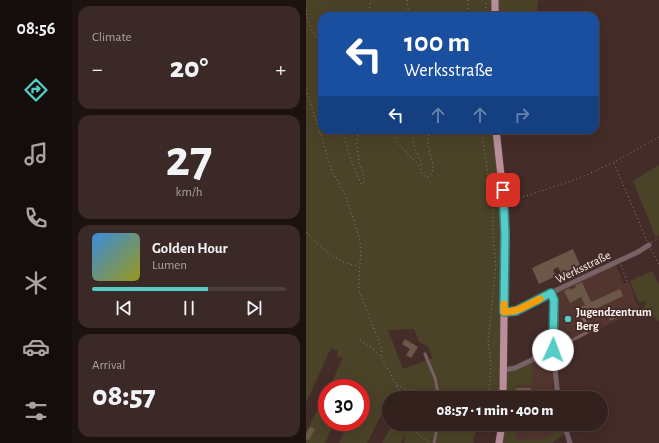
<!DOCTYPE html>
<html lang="en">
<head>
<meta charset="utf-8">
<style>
	body { margin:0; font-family:"Alegreya Sans",sans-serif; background:#3b2927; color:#f1f3f6; height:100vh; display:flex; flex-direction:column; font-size:15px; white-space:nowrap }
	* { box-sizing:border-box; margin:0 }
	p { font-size:13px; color:#a9a3a4 }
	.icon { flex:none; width:22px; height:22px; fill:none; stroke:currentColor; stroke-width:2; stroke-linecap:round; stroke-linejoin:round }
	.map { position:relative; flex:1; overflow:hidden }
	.side { display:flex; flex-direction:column; gap:6px; padding:6px; background:#1c1210; width:234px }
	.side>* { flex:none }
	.hud { position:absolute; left:12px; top:12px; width:281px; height:122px; border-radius:12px; box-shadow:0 4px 16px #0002,0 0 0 1px #4e3e3c; background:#1a4fa0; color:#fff; overflow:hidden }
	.speed { position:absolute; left:12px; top:379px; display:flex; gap:8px; font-size:20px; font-weight:700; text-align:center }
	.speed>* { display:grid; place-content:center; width:52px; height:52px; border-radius:50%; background:#33211e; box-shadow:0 4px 16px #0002,0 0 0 1px #4e3e3c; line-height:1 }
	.speed .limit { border:6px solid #d22; background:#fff; color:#111 }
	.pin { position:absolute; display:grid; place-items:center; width:34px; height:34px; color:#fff; margin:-17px; border-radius:8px; box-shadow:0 2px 6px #0006 }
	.me { position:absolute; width:44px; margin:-22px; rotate:2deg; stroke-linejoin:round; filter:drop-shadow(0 0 3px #0008) }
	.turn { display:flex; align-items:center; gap:14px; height:84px; padding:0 20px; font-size:18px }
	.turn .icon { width:52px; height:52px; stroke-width:2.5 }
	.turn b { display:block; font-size:28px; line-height:34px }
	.lanes { display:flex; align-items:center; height:38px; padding:0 20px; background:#0003; justify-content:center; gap:20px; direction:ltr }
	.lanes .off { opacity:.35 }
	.big { font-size:30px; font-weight:800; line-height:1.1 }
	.side .widget { flex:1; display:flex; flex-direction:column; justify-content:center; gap:6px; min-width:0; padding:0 14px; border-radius:12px; background:#3b2927 }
	.side .dial { align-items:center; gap:0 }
	.dial b { font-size:52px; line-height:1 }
	.song { display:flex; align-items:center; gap:12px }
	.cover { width:48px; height:48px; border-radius:6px; background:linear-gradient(135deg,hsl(210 70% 55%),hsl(60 70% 35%)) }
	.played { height:4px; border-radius:2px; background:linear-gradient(90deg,#54cdc7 60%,#4e3e3c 60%) }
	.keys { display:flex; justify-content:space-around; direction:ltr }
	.heat { display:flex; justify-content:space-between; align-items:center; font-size:22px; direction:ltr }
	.trip { position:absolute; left:76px; top:391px; width:226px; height:40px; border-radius:20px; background:#33211e; box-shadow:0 4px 16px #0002,0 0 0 1px #4e3e3c; font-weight:800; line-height:40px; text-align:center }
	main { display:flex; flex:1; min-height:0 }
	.tabs { display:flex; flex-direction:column; width:72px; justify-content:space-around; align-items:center; background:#140d0c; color:#a9a3a4 }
	.tabs .icon { width:28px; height:28px }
	.tabs .active { color:#54cdc7 }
	.tabs b { font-size:18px; color:#f1f3f6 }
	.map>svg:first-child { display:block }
	.built { fill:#533530 }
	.green { fill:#4b4328; fill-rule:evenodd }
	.building { fill:#6b5747 }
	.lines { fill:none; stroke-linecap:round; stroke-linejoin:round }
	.lane-casing { stroke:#624b48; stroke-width:3.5 }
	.street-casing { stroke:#624b48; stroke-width:5.5 }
	.primary-casing { stroke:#624b48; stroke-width:8 }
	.path { stroke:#8d7975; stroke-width:1; stroke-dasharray:1 3; stroke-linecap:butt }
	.lane { stroke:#776268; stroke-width:2.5 }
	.street { stroke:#776268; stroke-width:4.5 }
	.primary { stroke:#ba8f9c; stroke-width:7 }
	.route-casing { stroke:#378581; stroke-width:10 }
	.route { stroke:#54cdc7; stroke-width:7 }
	.slow { stroke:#f59e0b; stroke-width:7 }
	.poi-dot { fill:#54cdc7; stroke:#442c28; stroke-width:1.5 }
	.labels { text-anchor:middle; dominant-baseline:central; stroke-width:4; stroke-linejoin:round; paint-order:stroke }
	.street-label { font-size:12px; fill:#fdf0ed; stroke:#442c28 }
	.poi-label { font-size:12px; font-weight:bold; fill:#fdf0ed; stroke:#442c28; text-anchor:start }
</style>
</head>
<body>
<main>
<nav class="tabs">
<b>08:56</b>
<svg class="icon active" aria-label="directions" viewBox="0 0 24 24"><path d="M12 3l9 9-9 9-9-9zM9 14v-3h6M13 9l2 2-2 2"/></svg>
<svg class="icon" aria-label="music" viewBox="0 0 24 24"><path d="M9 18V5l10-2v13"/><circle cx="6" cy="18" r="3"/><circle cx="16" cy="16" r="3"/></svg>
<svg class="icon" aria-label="phone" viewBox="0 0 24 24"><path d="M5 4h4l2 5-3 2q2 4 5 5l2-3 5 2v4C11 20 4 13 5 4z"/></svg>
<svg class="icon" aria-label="climate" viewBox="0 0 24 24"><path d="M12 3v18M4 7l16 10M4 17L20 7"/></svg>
<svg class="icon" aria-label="car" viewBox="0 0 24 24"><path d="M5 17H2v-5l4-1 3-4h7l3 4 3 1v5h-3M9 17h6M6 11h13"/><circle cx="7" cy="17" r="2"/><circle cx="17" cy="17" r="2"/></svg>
<svg class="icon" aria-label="filters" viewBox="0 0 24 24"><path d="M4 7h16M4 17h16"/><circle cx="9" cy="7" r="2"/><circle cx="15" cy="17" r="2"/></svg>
</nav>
<section class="side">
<div class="widget"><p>Climate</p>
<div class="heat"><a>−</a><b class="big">20°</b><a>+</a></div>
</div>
<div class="widget dial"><b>27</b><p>km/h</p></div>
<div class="widget">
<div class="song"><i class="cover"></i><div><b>Golden Hour</b><p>Lumen</p></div></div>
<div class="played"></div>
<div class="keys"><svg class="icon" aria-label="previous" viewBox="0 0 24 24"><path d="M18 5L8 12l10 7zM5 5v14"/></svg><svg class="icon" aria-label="pause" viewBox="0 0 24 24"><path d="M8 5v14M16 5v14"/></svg><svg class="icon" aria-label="next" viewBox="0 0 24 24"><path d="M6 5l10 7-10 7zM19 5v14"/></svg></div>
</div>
<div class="widget"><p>Arrival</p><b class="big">08:57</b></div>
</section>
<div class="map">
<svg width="353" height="443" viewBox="0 0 353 443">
	<rect width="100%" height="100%" fill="#442c28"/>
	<path class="built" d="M 309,264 L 318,284 L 323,282 L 333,310 L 250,350 L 251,294 L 254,291 Z
		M 245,349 L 248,398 L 202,398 L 202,366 L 209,366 Z
		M 201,424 L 256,424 L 258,434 L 246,443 L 198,443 Z"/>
	<path class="green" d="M 0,0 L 187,0 L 187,16 L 16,16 L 16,130 L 188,130 L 196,203 L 195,369 L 209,366 L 226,358 L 226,385 L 210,385 L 210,398 L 194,398 L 194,392 L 189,393 L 189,397 L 183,398 L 183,393 L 173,391 L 172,398 L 86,398 L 85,396 L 83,398 L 83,400 L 61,443 L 33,443 L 40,427 L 28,424 L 19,443 L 0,443 L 0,432 L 21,392 L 21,422 L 55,422 L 55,388 L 23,388 L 37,358 L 31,356 L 32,351 L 25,348 L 0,403 ZM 108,329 L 113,342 L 123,347 L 126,358 L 97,369 L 82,330 Z
		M 192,0 L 232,0 L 231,16 L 192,16 Z
		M 353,165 L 353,235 L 350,238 L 327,181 Z
		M 346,271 L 353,284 L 353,321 C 349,317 347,315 341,318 L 336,313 L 337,308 L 340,304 L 338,301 L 333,303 L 324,281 Z
		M 87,424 L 173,424 L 173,431 L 170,431 L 167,442 L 168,443 L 98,443 L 100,433 L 95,443 L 76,443 Z
		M 193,424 L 210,424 L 210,440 L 238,439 L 257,428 L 258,434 L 246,443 L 190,443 Z"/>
	<path class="building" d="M 267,249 L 274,265 L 265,269 L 266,272 L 257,277 L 252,267 L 247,270 L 250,276 L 233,284 L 226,268 Z
		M 276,282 L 285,302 L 314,289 L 317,296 L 279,314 L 275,307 L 279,305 L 275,297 L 264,303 L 258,291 L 264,288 L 265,290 L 270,287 L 269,285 Z
		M 317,311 L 319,314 L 304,321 L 303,318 Z
		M 99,339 L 112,347 L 105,358 L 100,355 L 104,349 L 96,344 Z
		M 210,388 L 225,388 L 225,393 L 239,393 L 239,398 L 210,398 Z
		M 187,424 L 191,424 L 190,432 L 186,431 Z
		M 4,427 L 9,429 L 3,440 L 0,439 L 0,434 Z"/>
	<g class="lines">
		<defs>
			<path id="lane" d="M 247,350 L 280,333 L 282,328 L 274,311
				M 119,354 L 129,378 L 133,398
				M 128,443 L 132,424"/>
			<path id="street" d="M 245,293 L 248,300 L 247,350 L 252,398
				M 198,312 L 210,311 L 257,287 L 332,252 L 343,245
				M 198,370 L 209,368 L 247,350
				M 258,424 L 264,443"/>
			<path id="primary" d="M 189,16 L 189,0
				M 190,130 L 198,203 L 199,233 L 197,398
				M 193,443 L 196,424"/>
		</defs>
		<use href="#lane" class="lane-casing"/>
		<use href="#street" class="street-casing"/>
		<use href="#primary" class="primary-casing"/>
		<path class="path" d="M 101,0 L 103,16
			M 162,0 L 163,16
			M 0,2 C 0,8 0,15 2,21 C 6,32 14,41 16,53
			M 62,16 L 65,0
			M 179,16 L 180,2
			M 0,89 L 26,171 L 40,196 L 53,237 L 55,250 L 53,278 L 53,290 L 72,339 L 75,347 L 76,358
			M 37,130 L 43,154 L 55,184 L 58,183 C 59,177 56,171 54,165 C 51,153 50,142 52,130
			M 87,130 C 90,145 104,155 113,166 C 115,169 115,172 117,175 C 120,177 120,177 123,177 C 135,165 114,146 126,130
			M 106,130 L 108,146 L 116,164 L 115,168
			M 175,130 L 187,206 L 187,237 L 190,265 L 182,340 L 185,365 L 183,391
			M 308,163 L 341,241
			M 202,202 L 274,178 L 308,162 L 353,137
			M 0,232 C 10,243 23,255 37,262 C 42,264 48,265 53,266
			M 346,242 L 353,238
			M 345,249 L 353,264
			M 315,265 L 322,284
			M 54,340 L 68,350 L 76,358 L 90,384 L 96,398
			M 91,385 L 109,393 L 111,396 L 111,398
			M 106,424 C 110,433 116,438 125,443
			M 97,425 C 101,430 104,432 111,433"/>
		<use href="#lane" class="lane"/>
		<use href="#street" class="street"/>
		<use href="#primary" class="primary"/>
	</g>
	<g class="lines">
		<defs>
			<path id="route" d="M 197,190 L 199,233 L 198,312 L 210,311 L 245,293 L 248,300 L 247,350"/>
		</defs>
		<use href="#route" class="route-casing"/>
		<use href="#route" class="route"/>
		<path class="slow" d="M 198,304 L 198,312 C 212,312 221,305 234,299"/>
	</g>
	<circle class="poi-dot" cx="262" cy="319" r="4"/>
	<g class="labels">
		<g class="street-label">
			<text transform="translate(277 267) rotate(-26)">Werksstraße</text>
		</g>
		<g class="poi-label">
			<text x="270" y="312">Jugendzentrum<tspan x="270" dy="14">Berg</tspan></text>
		</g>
	</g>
</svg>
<div class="speed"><div class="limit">30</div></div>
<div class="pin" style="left:197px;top:190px;background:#d93025"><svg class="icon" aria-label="arrive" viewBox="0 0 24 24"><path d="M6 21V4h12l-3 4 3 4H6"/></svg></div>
<svg class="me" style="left:247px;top:350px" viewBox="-20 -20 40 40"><circle r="19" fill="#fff"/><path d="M0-13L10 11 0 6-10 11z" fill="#54cdc7"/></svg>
<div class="trip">08:57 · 1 min · 400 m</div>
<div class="hud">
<div class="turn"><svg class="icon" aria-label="left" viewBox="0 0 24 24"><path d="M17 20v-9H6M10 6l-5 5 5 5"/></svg><div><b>100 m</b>Werksstraße</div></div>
<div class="lanes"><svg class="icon" aria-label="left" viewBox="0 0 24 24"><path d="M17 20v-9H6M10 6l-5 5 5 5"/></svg><svg class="icon off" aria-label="ahead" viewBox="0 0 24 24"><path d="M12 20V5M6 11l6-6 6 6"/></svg><svg class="icon off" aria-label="ahead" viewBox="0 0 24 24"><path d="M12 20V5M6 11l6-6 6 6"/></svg><svg class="icon off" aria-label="right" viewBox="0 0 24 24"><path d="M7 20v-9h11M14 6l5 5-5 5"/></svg></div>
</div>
</div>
</main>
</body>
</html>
